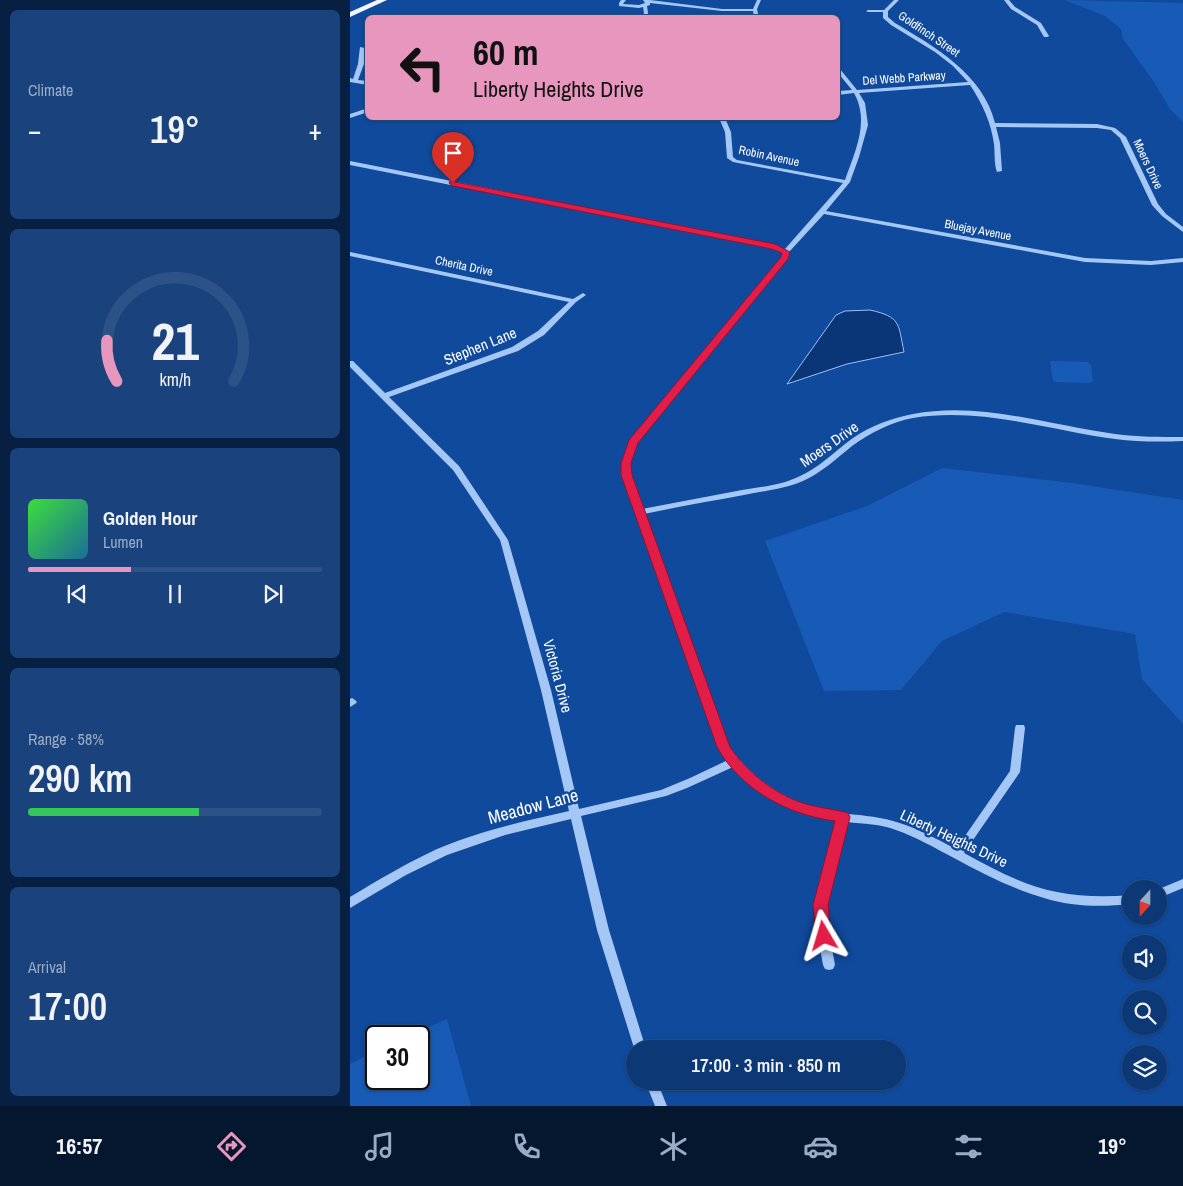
<!DOCTYPE html>
<html lang="en">
<head>
<meta charset="utf-8">
<style>
	body { margin:0; font-family:"Archivo Narrow",sans-serif; background:#1a437d; color:#f1f3f6; height:100vh; display:flex; flex-direction:column; font-size:19px; white-space:nowrap }
	* { box-sizing:border-box; margin:0 }
	p { font-size:16px; color:#9aacc5 }
	.icon { flex:none; width:28px; height:28px; fill:none; stroke:currentColor; stroke-width:2; stroke-linecap:round; stroke-linejoin:round }
	.map { position:relative; flex:1; overflow:hidden }
	.side { display:flex; flex-direction:column; gap:10px; padding:10px; background:#071f40; width:350px }
	.side>* { flex:none }
	.hud { position:absolute; left:15px; top:15px; width:475px; height:105px; border-radius:8px; box-shadow:0 1px 4px #0004,0 0 0 1px #2c5287; background:#e797bd; color:#111; overflow:hidden }
	.needle { width:32px; rotate:201deg }
	.tools { position:absolute; left:772px; top:880px; display:grid; gap:10px }
	.tools a { display:grid; place-items:center; width:45px; height:45px; border-radius:50%; background:#0c3875; box-shadow:0 1px 4px #0004,0 0 0 1px #2c5287; font-size:25px }
	.speed { position:absolute; left:15px; top:1025px; display:flex; gap:10px; font-size:25px; font-weight:700; text-align:center }
	.speed>* { display:grid; place-content:center; width:65px; height:65px; border-radius:50%; background:#0c3875; box-shadow:0 1px 4px #0004,0 0 0 1px #2c5287; line-height:1 }
	.speed .limit { border:2px solid #111; border-radius:8px; background:#fff; color:#111 }
	.pin { position:absolute; display:grid; place-items:center; width:42px; height:42px; color:#fff; margin:-51px -21px; border-radius:50% 50% 50% 0; rotate:-45deg; box-shadow:0 0 5px #0007 }
	.pin .icon { rotate:45deg }
	.me { position:absolute; width:55px; margin:-28px; rotate:353deg; stroke-linejoin:round; filter:drop-shadow(0 0 4px #0008) }
	.turn { display:flex; align-items:center; gap:18px; height:105px; padding:0 25px; font-size:22px }
	.turn .icon { width:65px; height:65px; stroke-width:2.5 }
	.turn b { display:block; font-size:35px; line-height:42px }
	.big { font-size:38px; font-weight:600; line-height:1.1 }
	.side .widget { flex:1; display:flex; flex-direction:column; justify-content:center; gap:8px; min-width:0; padding:0 18px; border-radius:8px; background:#1a437d }
	.side .dial { align-items:center; gap:0 }
	.dial svg { height:130px; overflow:visible; fill:none; stroke:#2c5287; stroke-width:7; stroke-linecap:round; text-anchor:middle }
	.dial text { fill:#f1f3f6; stroke:none }
	.song { display:flex; align-items:center; gap:15px }
	.cover { width:60px; height:60px; border-radius:8px; background:linear-gradient(135deg,hsl(120 70% 55%),hsl(200 70% 35%)) }
	.played { height:5px; border-radius:2px; background:linear-gradient(90deg,#e797bd 35%,#2c5287 35%) }
	.keys { display:flex; justify-content:space-around; direction:ltr }
	.heat { display:flex; justify-content:space-between; align-items:center; font-size:28px; direction:ltr }
	.charge { height:8px; border-radius:4px; background:linear-gradient(90deg,#34c759 58%,#2c5287 0) }
	.trip { position:absolute; left:276px; top:1040px; width:280px; height:50px; border-radius:25px; background:#0c3875; box-shadow:0 1px 4px #0004,0 0 0 1px #2c5287; font-weight:600; line-height:50px; text-align:center }
	.menu { display:flex; height:80px; justify-content:space-around; align-items:center; background:#05162f; color:#9aacc5 }
	.menu .icon { width:35px; height:35px }
	.menu .current { color:#e797bd }
	.menu b { font-size:22px; color:#f1f3f6 }
	main { display:flex; flex:1; min-height:0 }
	.map>svg:first-child { display:block }
	.green { fill:#185bb6 }
	.water { fill:#0a3677; stroke:#96c1f8 }
	.lines { fill:none; stroke-linecap:round; stroke-linejoin:round }
	.minor { fill:#a4c7f5; fill-rule:evenodd }
	.major { fill:#f2f7ff; fill-rule:evenodd }
	.route { fill:#e11d48; stroke:#92132f }
	.labels { text-anchor:middle; dominant-baseline:central; stroke-width:5; stroke-linejoin:round; paint-order:stroke }
	.far-street-label { font-size:12px; fill:#fff; stroke:#104a9c }
	.street-label { font-size:15px; fill:#fff; stroke:#104a9c }
	.near-street-label { font-size:18px; fill:#fff; stroke:#104a9c }
</style>
</head>
<body>
<main>
<section class="side">
<div class="widget"><p>Climate</p>
<div class="heat"><a>−</a><b class="big">19°</b><a>+</a></div>
</div>
<div class="widget dial"><svg viewBox="0 0 100 80">
<path d="M14 69A42 42 0 1 1 86 69"/>
<path d="M14 69A42 42 0 0 1 8 44" stroke="#e797bd"/>
<text x="50" y="56" font-size="32" font-weight="700">21</text>
<text x="50" y="72" font-size="11">km/h</text>
</svg></div>
<div class="widget">
<div class="song"><i class="cover"></i><div><b>Golden Hour</b><p>Lumen</p></div></div>
<div class="played"></div>
<div class="keys"><svg class="icon" aria-label="previous" viewBox="0 0 24 24"><path d="M18 5L8 12l10 7zM5 5v14"/></svg><svg class="icon" aria-label="pause" viewBox="0 0 24 24"><path d="M8 5v14M16 5v14"/></svg><svg class="icon" aria-label="next" viewBox="0 0 24 24"><path d="M6 5l10 7-10 7zM19 5v14"/></svg></div>
</div>
<div class="widget"><p>Range · 58%</p><b class="big">290 km</b><div class="charge"></div></div>
<div class="widget"><p>Arrival</p><b class="big">17:00</b></div>
</section>
<div class="map">
<svg width="833" height="1106" viewBox="0 0 833 1106">
	<rect width="100%" height="100%" fill="#104a9c"/>
	<path class="green" d="M 715,0 L 833,3 L 833,122 L 820,109 L 804,82 L 773,39 L 771,29 L 755,16 Z
		M 702,361 L 738,362 L 741,365 L 743,381 L 740,383 L 706,382 L 703,380 L 700,362 Z
		M 592,468 L 722,483 L 833,500 L 833,724 L 792,679 L 785,634 L 654,612 L 592,641 L 551,690 L 474,691 L 415,541 L 517,506 Z
		M 97,1019 L 121,1106 L 0,1106 L 0,1064 L 26,1051 L 26,1079 L 69,1079 L 69,1036 L 59,1036 Z"/>
	<path class="water" d="M 520,310 C 551,317 548,323 554,352 L 497,364 L 437,384 L 486,315 L 495,311 Z"/>
	<g class="lines">
		<path class="minor" d="M 271,0 L 276,0 L 273,4 L 289,5 L 295,3 L 293,0 L 300,0 L 372,9 L 403,9 L 407,0 L 411,0 L 407,9 L 409,18 L 404,18 L 403,11 L 372,11 L 300,3 L 300,5 L 297,6 L 298,13 L 297,18 L 292,18 L 294,13 L 293,7 L 289,8 L 269,6 L 269,3 Z
			M 544,0 L 549,0 L 538,11 L 538,17 L 545,23 C 585,47 633,74 645,123 L 747,124 L 765,128 L 776,137 L 808,204 L 816,214 L 833,227 L 833,232 L 812,216 L 802,205 L 770,138 L 761,130 L 747,128 L 646,127 L 650,143 L 652,171 L 647,172 C 644,164 645,154 644,144 C 641,122 632,103 620,85 L 509,93 L 515,103 L 518,125 L 509,157 L 500,182 L 476,211 L 735,258 L 801,261 L 833,258 L 833,262 L 801,265 L 735,262 L 474,214 L 439,252 L 437,258 L 287,443 L 280,463 L 283,485 L 292,509 C 325,503 359,496 392,490 C 411,487 431,485 448,477 C 469,468 485,451 503,438 C 520,426 542,418 563,414 C 631,401 697,425 765,434 C 788,437 810,437 833,437 L 833,441 C 810,442 788,442 765,439 C 698,430 632,407 563,418 C 541,422 520,433 502,446 C 486,459 471,473 453,481 C 434,489 413,491 394,495 C 361,501 327,507 294,514 L 379,746 C 405,783 444,807 490,813 C 507,815 526,816 543,821 C 565,827 585,838 606,849 L 660,771 L 665,728 L 666,725 L 674,725 L 675,728 L 670,772 L 614,853 C 644,869 674,886 707,892 C 732,897 756,897 781,895 L 781,904 C 752,907 722,907 694,898 C 663,889 633,874 604,858 C 585,848 566,837 546,830 C 531,824 513,824 497,822 L 477,905 L 477,921 L 485,965 L 483,969 L 479,970 L 475,969 L 473,965 L 465,921 L 465,905 L 487,821 C 446,813 411,797 383,767 L 337,788 L 316,796 L 231,816 L 259,930 L 296,1049 L 285,1049 L 285,1051 L 247,930 L 221,819 L 155,835 L 97,855 L 56,875 L 0,908 L 0,897 C 28,880 57,863 87,849 C 129,831 175,821 219,811 L 191,690 L 150,540 L 103,470 L 0,367 L 0,361 L 3,361 L 35,393 L 162,347 L 188,331 L 219,302 L 0,256 L 0,252 L 223,299 L 233,293 L 236,295 L 226,302 L 194,335 L 168,351 L 39,397 L 109,466 L 158,540 L 201,690 L 229,809 L 311,790 L 340,778 L 378,760 L 369,747 L 275,485 L 272,463 L 280,441 L 432,257 L 432,253 L 423,249 L 0,165 L 0,161 L 425,245 L 435,249 L 493,183 L 383,162 L 377,158 L 375,132 L 369,118 L 375,118 L 381,132 L 383,157 L 387,160 L 495,180 C 505,151 520,122 504,93 L 488,95 L 488,91 L 502,90 L 488,73 L 488,69 L 490,69 L 507,90 L 618,82 L 603,66 L 585,52 L 541,25 L 533,18 L 533,12 L 518,12 L 516,11 L 518,10 L 534,10 Z
			M 654,0 L 659,0 L 665,7 L 691,23 L 699,36 L 698,37 L 694,37 L 687,25 L 661,9 Z
			M 10,47 L 15,48 L 14,64 L 8,80 L 18,81 L 18,85 L 0,82 L 0,78 L 3,79 L 8,64 Z
			M 18,108 L 18,112 L 0,118 L 0,114 Z
			M 2,698 L 5,700 L 7,702 L 5,704 L 0,707 L 0,699 Z
			M 833,879 L 833,888 L 809,898 L 809,889 Z
			M 295,1081 L 307,1081 L 317,1106 L 305,1106 Z"/>
		<path class="major" d="M 27,0 L 37,0 L 0,17 L 0,12 Z"/>
	</g>
	<path class="route" d="M 100,181 L 425,244 L 440,252 L 438,259 L 288,443 L 281,463 L 282,475 L 380,747 C 396,772 427,796 456,804 C 470,808 484,809 498,813 L 500,817 L 478,905 L 481,936 L 479,940 L 474,942 L 469,940 L 466,936 L 463,905 L 485,821 C 438,815 391,790 367,747 L 271,475 L 271,463 L 279,440 L 431,257 L 432,253 L 422,249 L 103,186 L 99,183 Z"/>
	<g class="labels">
		<g class="far-street-label">
			<text transform="translate(579 34) rotate(34)">Goldfinch Street</text>
			<text transform="translate(554 78) rotate(-4)">Del Webb Parkway</text>
			<text transform="translate(419 156) rotate(12)">Robin Avenue</text>
			<text transform="translate(798 164) rotate(65)">Moers Drive</text>
			<text transform="translate(628 230) rotate(11)">Bluejay Avenue</text>
			<text transform="translate(114 266) rotate(12)">Cherita Drive</text>
		</g>
		<g class="street-label">
			<text transform="translate(130 346) rotate(-22)">Stephen Lane</text>
			<text transform="translate(479 444) rotate(-35)">Moers Drive</text>
			<text transform="translate(208 676) rotate(75)">Victoria Drive</text>
			<text transform="translate(604 838) rotate(25)">Liberty Heights Drive</text>
		</g>
		<g class="near-street-label">
			<text transform="translate(183 806) rotate(-15)">Meadow Lane</text>
		</g>
	</g>
</svg>
<div class="tools">
<a><svg class="needle" viewBox="-14 -14 28 28"><path d="M0-13l5 13h-10z" fill="#e53935"/><path d="M0 13l5-13h-10z" fill="#9aacc5"/></svg></a>
<a><svg class="icon" aria-label="sound" viewBox="0 0 24 24"><path d="M4 9h4l5-4v14l-5-4H4zM17 9q2 3 0 6"/></svg></a>
<a><svg class="icon" aria-label="search" viewBox="0 0 24 24"><circle cx="10" cy="10" r="6"/><path d="M15 15l6 6"/></svg></a>
<a><svg class="icon" aria-label="layers" viewBox="0 0 24 24"><path d="M12 4l9 5-9 5-9-5zM3 14l9 5 9-5"/></svg></a>
</div>
<div class="speed"><div class="limit">30</div></div>
<div class="pin" style="left:103px;top:183px;background:#d93025"><svg class="icon" aria-label="arrive" viewBox="0 0 24 24"><path d="M6 21V4h12l-3 4 3 4H6"/></svg></div>
<svg class="me" style="left:474px;top:936px" viewBox="-20 -20 40 40"><path d="M0-17L14 15 0 8-14 15z" fill="#e11d48" stroke="#fff" stroke-width="4"/></svg>
<div class="trip">17:00 · 3 min · 850 m</div>
<div class="hud">
<div class="turn"><svg class="icon" aria-label="left" viewBox="0 0 24 24"><path d="M17 20v-9H6M10 6l-5 5 5 5"/></svg><div><b>60 m</b>Liberty Heights Drive</div></div>
</div>
</div>
</main>
<nav class="menu">
<b>16:57</b>
<svg class="icon current" aria-label="directions" viewBox="0 0 24 24"><path d="M12 3l9 9-9 9-9-9zM9 14v-3h6M13 9l2 2-2 2"/></svg>
<svg class="icon" aria-label="music" viewBox="0 0 24 24"><path d="M9 18V5l10-2v13"/><circle cx="6" cy="18" r="3"/><circle cx="16" cy="16" r="3"/></svg>
<svg class="icon" aria-label="phone" viewBox="0 0 24 24"><path d="M5 4h4l2 5-3 2q2 4 5 5l2-3 5 2v4C11 20 4 13 5 4z"/></svg>
<svg class="icon" aria-label="climate" viewBox="0 0 24 24"><path d="M12 3v18M4 7l16 10M4 17L20 7"/></svg>
<svg class="icon" aria-label="car" viewBox="0 0 24 24"><path d="M5 17H2v-5l4-1 3-4h7l3 4 3 1v5h-3M9 17h6M6 11h13"/><circle cx="7" cy="17" r="2"/><circle cx="17" cy="17" r="2"/></svg>
<svg class="icon" aria-label="filters" viewBox="0 0 24 24"><path d="M4 7h16M4 17h16"/><circle cx="9" cy="7" r="2"/><circle cx="15" cy="17" r="2"/></svg>
<b>19°</b>
</nav>
</body>
</html>
